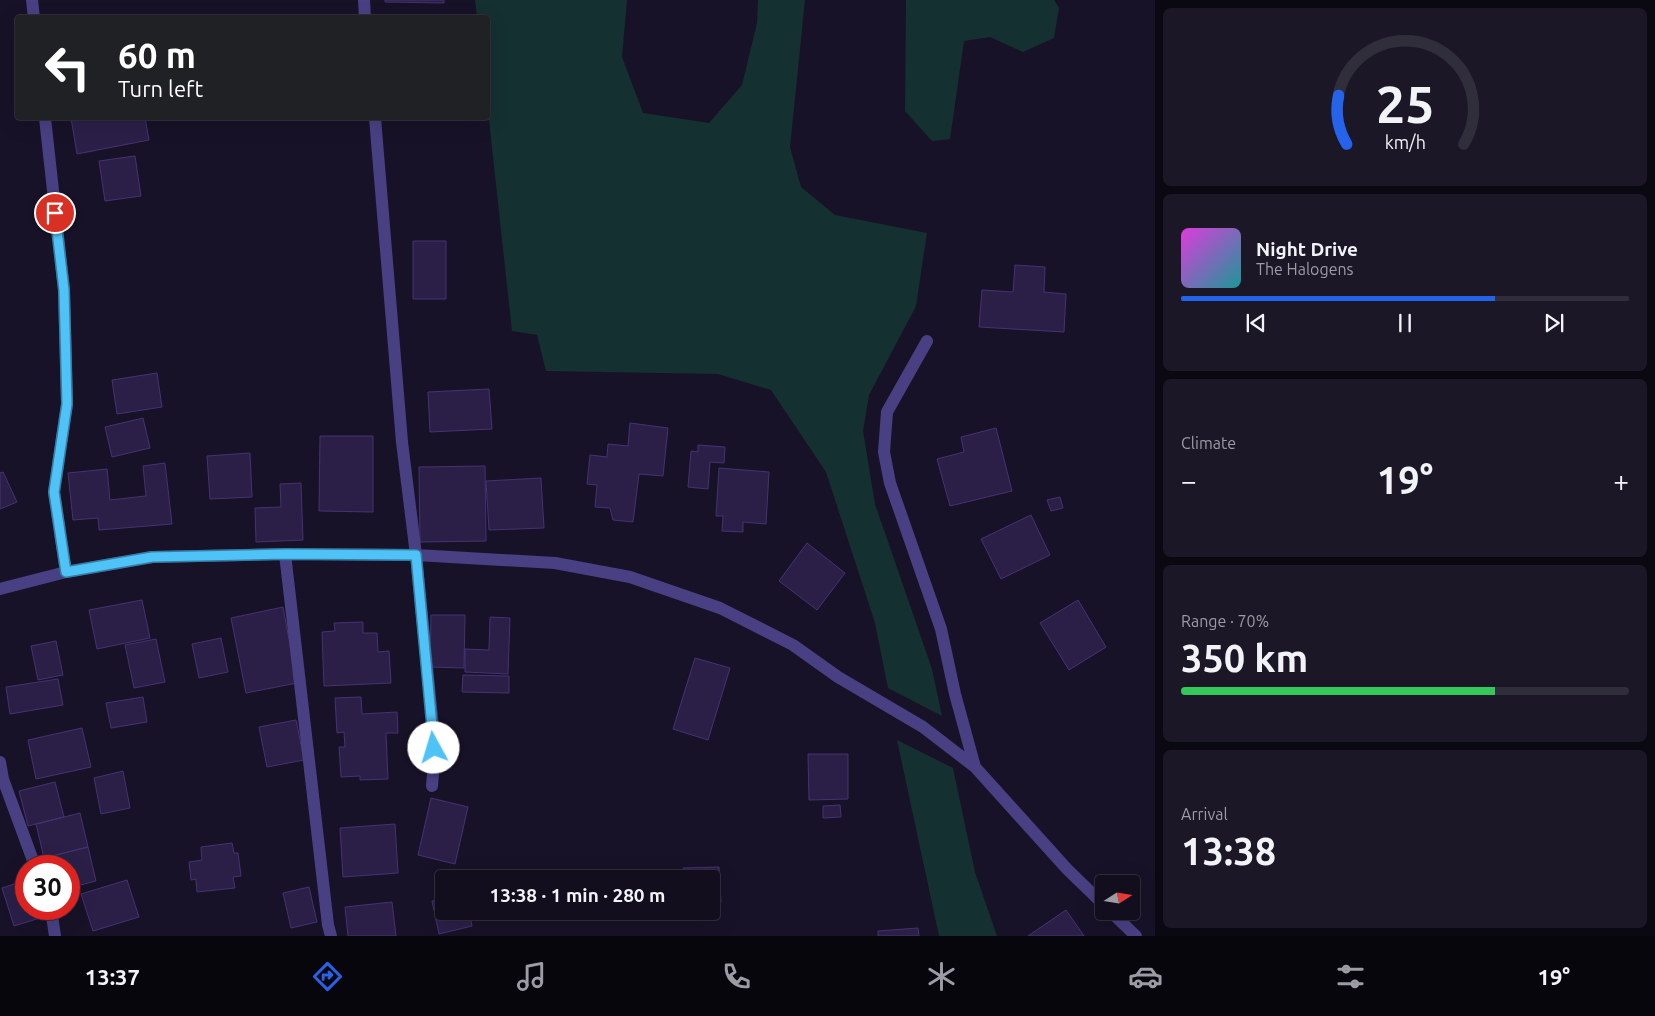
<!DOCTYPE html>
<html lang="en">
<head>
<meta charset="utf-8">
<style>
	body { margin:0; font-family:Ubuntu,sans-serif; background:#1b1727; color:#f1f3f6; height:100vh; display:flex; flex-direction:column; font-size:19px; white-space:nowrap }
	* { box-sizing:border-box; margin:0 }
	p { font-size:16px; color:#9c9ca4 }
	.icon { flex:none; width:28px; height:28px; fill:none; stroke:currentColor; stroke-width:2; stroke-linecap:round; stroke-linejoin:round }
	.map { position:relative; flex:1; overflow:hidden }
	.panel { display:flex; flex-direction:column; gap:8px; padding:8px; background:#0a0810; width:500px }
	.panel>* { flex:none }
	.banner { position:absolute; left:15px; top:15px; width:475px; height:105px; border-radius:5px; box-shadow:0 5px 20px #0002,0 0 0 1px #312e3c; background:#202124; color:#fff; overflow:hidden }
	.needle { width:32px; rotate:78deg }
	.buttons { position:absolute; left:1095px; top:875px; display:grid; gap:10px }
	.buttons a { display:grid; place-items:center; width:45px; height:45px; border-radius:5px; background:#120e1e; box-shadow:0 5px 20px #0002,0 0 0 1px #312e3c; font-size:25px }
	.speed { position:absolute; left:15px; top:855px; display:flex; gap:10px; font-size:25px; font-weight:700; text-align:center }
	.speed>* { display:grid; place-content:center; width:65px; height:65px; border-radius:50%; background:#120e1e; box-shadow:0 5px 20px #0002,0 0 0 1px #312e3c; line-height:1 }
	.speed .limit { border:8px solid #d22; background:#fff; color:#111 }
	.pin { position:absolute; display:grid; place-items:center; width:42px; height:42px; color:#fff; margin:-21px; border:2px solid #fff; border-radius:50%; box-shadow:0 1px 5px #0007 }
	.me { position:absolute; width:55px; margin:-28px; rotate:354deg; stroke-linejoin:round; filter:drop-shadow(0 0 4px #0008) }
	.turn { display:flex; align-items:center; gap:18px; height:105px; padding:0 20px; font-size:22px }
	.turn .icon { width:65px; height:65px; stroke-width:2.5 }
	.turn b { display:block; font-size:35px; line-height:42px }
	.big { font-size:38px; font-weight:700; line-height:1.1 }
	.panel .card { flex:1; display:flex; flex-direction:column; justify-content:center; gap:8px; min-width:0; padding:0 18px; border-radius:8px; background:#1b1727 }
	.panel .dial { align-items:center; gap:0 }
	.dial svg { height:130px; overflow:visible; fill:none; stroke:#312e3c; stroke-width:7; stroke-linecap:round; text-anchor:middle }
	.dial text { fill:#f1f3f6; stroke:none }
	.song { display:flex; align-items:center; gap:15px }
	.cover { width:60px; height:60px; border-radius:8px; background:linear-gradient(135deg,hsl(300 70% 55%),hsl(180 70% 35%)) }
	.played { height:5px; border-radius:2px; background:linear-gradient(90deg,#2563eb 70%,#312e3c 70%) }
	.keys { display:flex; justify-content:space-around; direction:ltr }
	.heat { display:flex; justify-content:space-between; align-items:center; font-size:28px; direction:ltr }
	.charge { height:8px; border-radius:4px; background:linear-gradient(90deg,#34c759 70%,#312e3c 0) }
	.trip { position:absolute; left:435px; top:870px; width:285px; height:50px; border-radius:5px; background:#120e1e; box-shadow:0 5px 20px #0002,0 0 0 1px #312e3c; font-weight:700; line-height:50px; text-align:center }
	.dock { display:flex; height:80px; justify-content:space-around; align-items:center; background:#07060c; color:#9c9ca4 }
	.dock .icon { width:35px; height:35px }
	.dock .selected { color:#2563eb }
	.dock b { font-size:22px; color:#f1f3f6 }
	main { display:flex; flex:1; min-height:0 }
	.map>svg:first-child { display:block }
	.green { fill:#153031 }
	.building { fill:#2b1f48; stroke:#453272 }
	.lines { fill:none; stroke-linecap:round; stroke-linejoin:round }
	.minor { stroke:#494084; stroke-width:12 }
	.route-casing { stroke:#337fa1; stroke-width:12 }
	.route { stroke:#4fc3f7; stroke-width:9 }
</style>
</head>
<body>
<main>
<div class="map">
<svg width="1155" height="936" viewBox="0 0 1155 936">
	<rect width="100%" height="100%" fill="#181228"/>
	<path class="green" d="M 475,0 L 627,0 L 622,57 L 643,113 L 709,123 L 742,85 L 757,23 L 758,0 L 805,0 L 790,147 L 801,187 L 835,215 L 927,233 L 916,306 L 869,395 L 863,431 L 875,504 L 932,669 L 942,716 L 888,688 L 875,623 L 826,472 L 771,390 L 718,374 L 546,371 L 537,335 L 512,331 L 488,111 L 488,18 L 477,17 Z
		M 906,0 L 1054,0 L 1059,8 L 1054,38 L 1023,52 L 990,37 L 964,41 L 950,139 L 932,141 L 905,111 Z
		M 897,740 L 953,768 L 975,872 L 997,936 L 939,936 Z"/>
	<path class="building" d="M 385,0 L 444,0 L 444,3 L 385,2 Z
		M 71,118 L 145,118 L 149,140 L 77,154 Z
		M 135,156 L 141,196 L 105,201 L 99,161 Z
		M 413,241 L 446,241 L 446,299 L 413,299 Z
		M 1015,265 L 1045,267 L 1044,292 L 1066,294 L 1064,332 L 979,327 L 982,290 L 1013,292 Z
		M 157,373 L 162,407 L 117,414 L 112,380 Z
		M 489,389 L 492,429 L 430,432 L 428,392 Z
		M 143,418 L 150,448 L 112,457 L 105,427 Z
		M 630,423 L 668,428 L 663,476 L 639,474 L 633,522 L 613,520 L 610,508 L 595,507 L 597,485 L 587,484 L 590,455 L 607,457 L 608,444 L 628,446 Z
		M 996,428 L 1012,491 L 950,506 L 937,459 L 964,452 L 961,437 Z
		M 320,436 L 373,436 L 373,512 L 319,511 Z
		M 698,445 L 725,447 L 724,463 L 710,462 L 708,489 L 688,487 L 691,451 L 698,452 Z
		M 250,453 L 252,497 L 210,499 L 207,456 Z
		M 165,463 L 172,524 L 99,530 L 98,518 L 73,520 L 68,473 L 107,469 L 110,500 L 146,496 L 143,466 Z
		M 485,466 L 486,541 L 420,542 L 419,467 Z
		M 719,468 L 769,472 L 766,524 L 743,522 L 743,532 L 722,531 L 723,516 L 716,516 Z
		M 3,472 L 17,502 L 0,509 L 0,473 Z
		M 541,478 L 544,528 L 489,530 L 486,481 Z
		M 301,483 L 303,540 L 256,542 L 255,508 L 281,507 L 280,484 Z
		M 1060,497 L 1063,508 L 1051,511 L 1047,500 Z
		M 1031,515 L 1050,555 L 1001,579 L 981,539 Z
		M 807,543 L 845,573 L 817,610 L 779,581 Z
		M 142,600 L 150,638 L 97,649 L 89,610 Z
		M 1078,600 L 1106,647 L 1069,670 L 1040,623 Z
		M 283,607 L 297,683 L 246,693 L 231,618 Z
		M 431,615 L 465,615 L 464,668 L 430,667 Z
		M 490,617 L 510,618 L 508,674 L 465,672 L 465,649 L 489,650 Z
		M 363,622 L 363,633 L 377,633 L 378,652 L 389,651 L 391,683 L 324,686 L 322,632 L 335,631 L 334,623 Z
		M 221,638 L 228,672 L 199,678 L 192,644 Z
		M 156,639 L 165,682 L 134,688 L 125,645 Z
		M 56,641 L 63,675 L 38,680 L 31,646 Z
		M 695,658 L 730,668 L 708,740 L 673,729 Z
		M 463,675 L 509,676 L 509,693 L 462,692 Z
		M 58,679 L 63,705 L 10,714 L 6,687 Z
		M 143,697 L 147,722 L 111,728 L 106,703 Z
		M 361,697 L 362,714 L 397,712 L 398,733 L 386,733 L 388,779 L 360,780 L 360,776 L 341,777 L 339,747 L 345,747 L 344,732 L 337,733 L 335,698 Z
		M 296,720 L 304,760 L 267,767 L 259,727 Z
		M 82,728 L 91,767 L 36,779 L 28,740 Z
		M 808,754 L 848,754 L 848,799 L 809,800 Z
		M 123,771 L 130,808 L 101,814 L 94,778 Z
		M 55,782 L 64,817 L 28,826 L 19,791 Z
		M 431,798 L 468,807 L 455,864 L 418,855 Z
		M 840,805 L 841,817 L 823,818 L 823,806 Z
		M 80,813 L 88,847 L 44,858 L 36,824 Z
		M 395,824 L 398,873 L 343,877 L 340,828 Z
		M 232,843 L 234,853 L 238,853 L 241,876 L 233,877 L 235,888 L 197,892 L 196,879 L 191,880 L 189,862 L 202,860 L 201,847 Z
		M 88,847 L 96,881 L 69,888 L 69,866 L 46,866 L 44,858 Z
		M 719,867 L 721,902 L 711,903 L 711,879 L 684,879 L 683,868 Z
		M 26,880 L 26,909 L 37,909 L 40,918 L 14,926 L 2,888 Z
		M 127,880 L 139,917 L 93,931 L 81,894 Z
		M 309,887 L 317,922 L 291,928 L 283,893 Z
		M 444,898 L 444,911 L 469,911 L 472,926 L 439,934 L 432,901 Z
		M 392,902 L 396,936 L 348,936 L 345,907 Z
		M 1066,910 L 1084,936 L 1028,936 Z
		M 918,928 L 919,936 L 878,936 L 878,931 Z"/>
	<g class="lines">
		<path class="minor" d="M 32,0 L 34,18
			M 364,0 L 365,18
			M 45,118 L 64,290 L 67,404 L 54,492 L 66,572
			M 375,118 L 402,442 L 416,555 L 435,748 L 432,786
			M 927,341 L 887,412 L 884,452 L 890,483 L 941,629 L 955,694 L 975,767
			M 285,554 L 328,925 L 331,936
			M 0,589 L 66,572 L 152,557 L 285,554 L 416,555 L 555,563 L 630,577 L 720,608 L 793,645 L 838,677 L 923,727 L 975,767 L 1067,869 L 1104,905
			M 0,762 L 3,779 L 35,866
			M 51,909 L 55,936
			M 1110,911 L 1136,936"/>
	</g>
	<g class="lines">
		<defs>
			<path id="route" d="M 55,213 L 64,290 L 67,404 L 54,492 L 66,572 L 152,557 L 285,554 L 416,555 L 434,748"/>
		</defs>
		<use href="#route" class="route-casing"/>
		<use href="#route" class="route"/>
	</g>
</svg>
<div class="buttons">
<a><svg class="needle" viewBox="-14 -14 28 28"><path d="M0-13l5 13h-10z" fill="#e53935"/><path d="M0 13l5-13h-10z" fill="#9c9ca4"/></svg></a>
</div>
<div class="speed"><div class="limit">30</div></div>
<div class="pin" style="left:55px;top:213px;background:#d93025"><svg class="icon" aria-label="arrive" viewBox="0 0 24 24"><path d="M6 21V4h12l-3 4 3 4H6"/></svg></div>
<svg class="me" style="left:434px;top:748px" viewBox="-20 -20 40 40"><circle r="19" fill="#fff"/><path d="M0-13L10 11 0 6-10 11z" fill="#4fc3f7"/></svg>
<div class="trip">13:38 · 1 min · 280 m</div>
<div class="banner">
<div class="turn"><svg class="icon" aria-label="left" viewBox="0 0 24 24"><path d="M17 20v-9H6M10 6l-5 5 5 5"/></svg><div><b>60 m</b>Turn left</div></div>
</div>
</div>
<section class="panel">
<div class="card dial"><svg viewBox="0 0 100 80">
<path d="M14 69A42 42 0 1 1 86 69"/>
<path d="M14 69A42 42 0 0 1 9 39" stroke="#2563eb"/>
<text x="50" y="56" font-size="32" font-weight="700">25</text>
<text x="50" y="72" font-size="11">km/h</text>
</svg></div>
<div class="card">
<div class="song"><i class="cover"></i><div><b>Night Drive</b><p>The Halogens</p></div></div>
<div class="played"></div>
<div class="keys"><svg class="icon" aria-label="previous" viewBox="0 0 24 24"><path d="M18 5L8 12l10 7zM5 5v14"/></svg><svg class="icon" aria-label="pause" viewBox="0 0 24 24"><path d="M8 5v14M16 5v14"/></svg><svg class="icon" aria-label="next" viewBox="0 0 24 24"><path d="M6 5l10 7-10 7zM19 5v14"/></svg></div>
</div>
<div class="card"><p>Climate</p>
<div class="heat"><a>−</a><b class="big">19°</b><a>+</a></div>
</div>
<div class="card"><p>Range · 70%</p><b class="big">350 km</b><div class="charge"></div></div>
<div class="card"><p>Arrival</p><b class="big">13:38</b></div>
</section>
</main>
<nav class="dock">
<b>13:37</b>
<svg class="icon selected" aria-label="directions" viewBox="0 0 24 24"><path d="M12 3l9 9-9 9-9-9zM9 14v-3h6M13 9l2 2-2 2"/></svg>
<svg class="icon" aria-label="music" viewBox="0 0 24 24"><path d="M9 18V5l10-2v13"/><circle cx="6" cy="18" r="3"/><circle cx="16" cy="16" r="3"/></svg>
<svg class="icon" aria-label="phone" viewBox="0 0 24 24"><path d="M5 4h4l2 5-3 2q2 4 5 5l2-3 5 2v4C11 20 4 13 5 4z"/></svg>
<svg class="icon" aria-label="climate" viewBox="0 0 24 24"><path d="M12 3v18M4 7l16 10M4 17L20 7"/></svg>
<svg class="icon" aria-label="car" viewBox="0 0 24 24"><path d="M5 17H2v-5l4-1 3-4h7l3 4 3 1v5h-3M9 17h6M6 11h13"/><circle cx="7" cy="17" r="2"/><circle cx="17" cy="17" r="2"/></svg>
<svg class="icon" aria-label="filters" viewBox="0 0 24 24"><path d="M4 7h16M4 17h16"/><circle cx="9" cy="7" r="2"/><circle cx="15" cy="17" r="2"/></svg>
<b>19°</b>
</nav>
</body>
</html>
